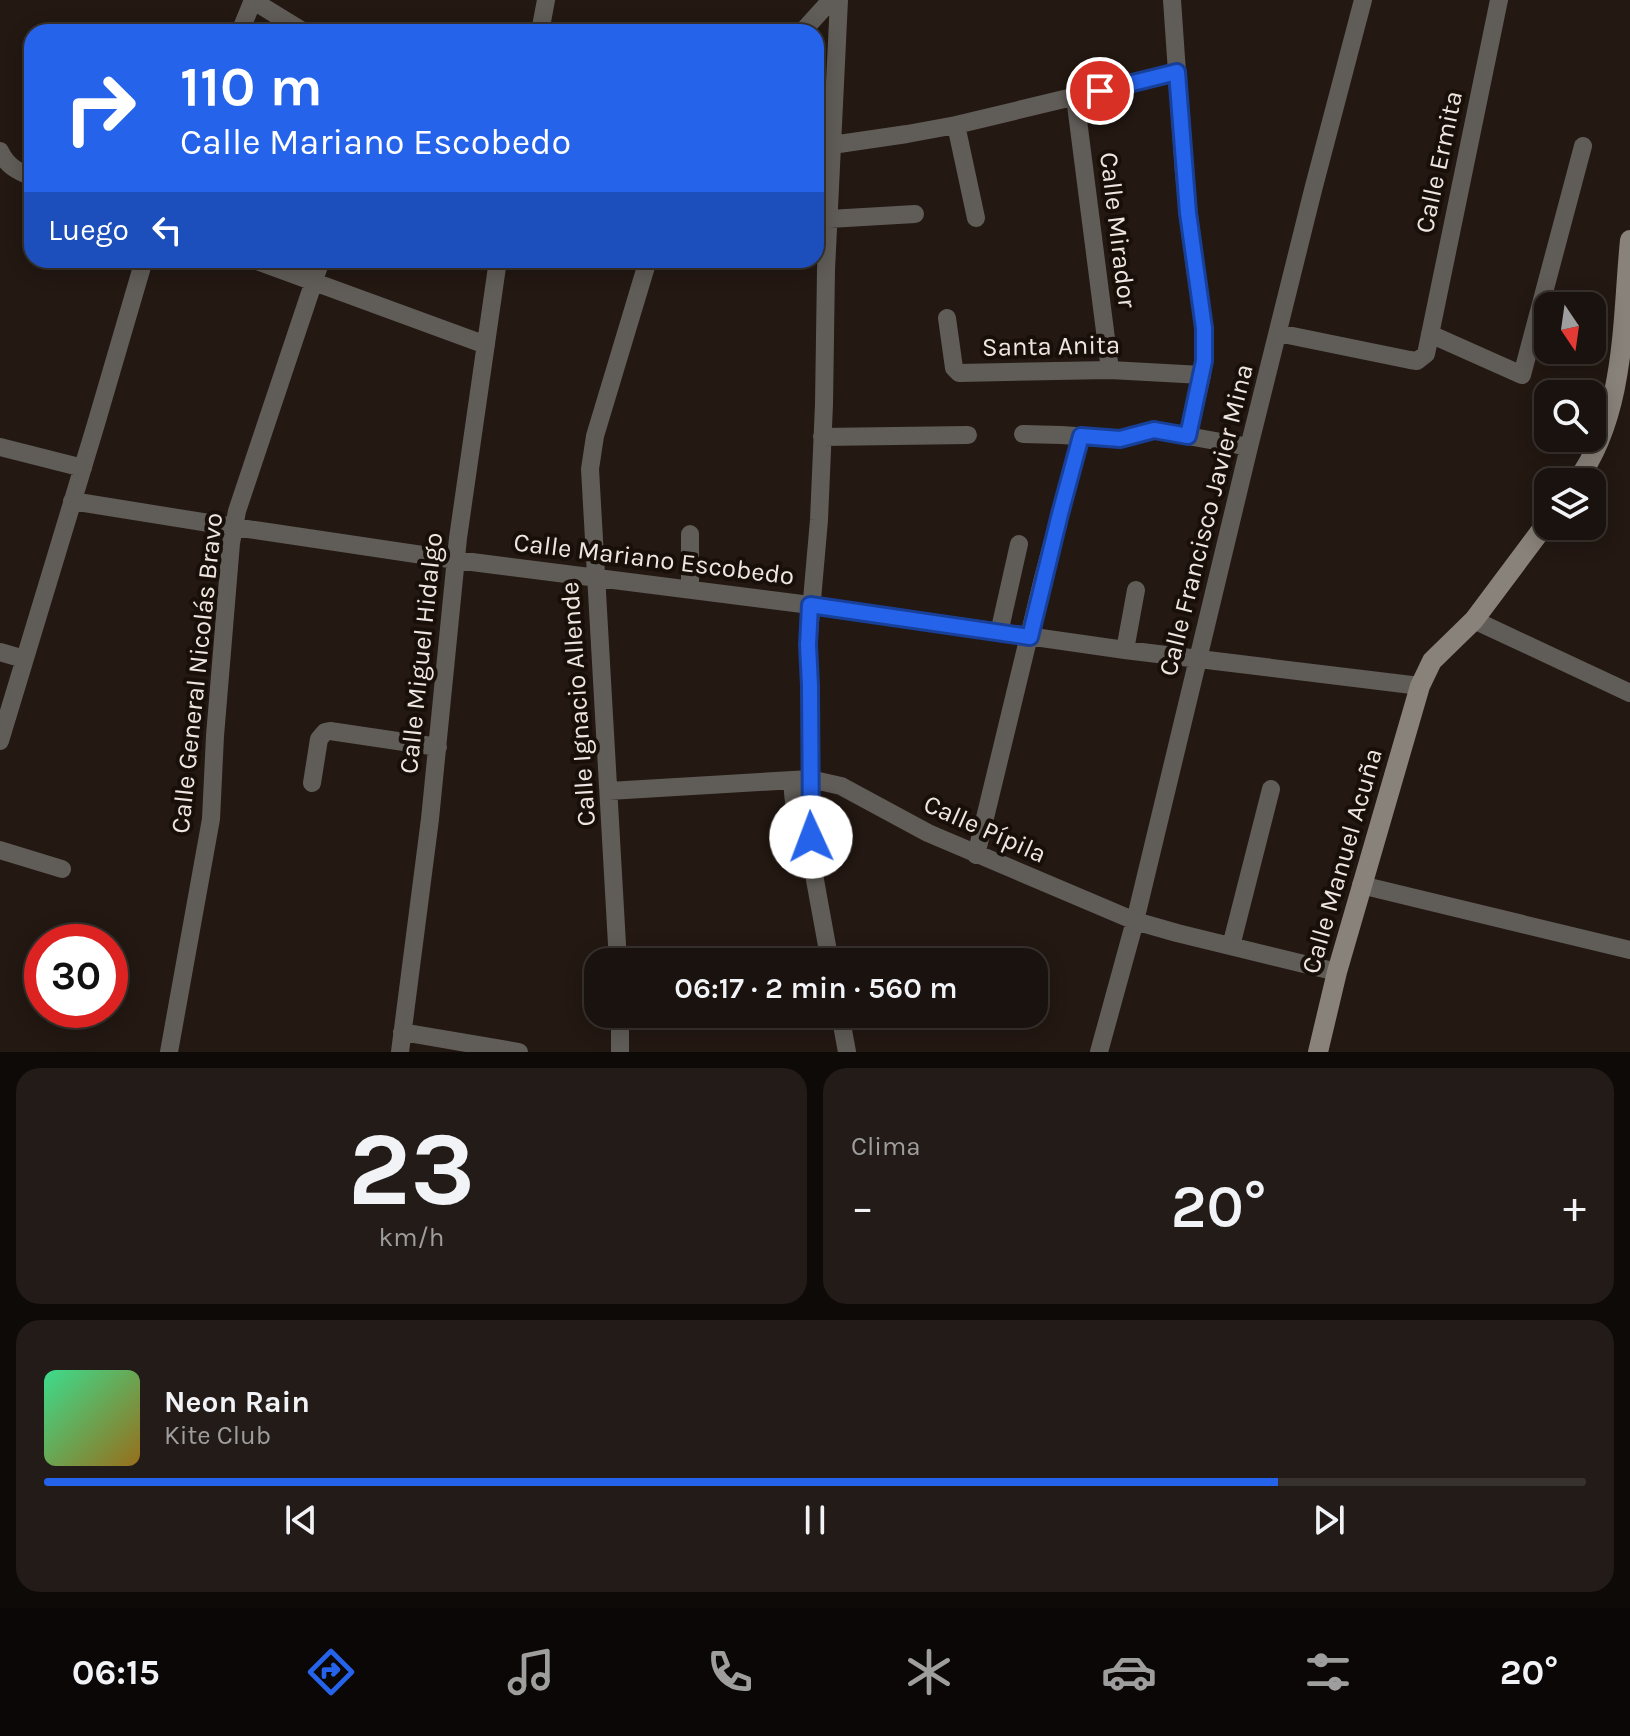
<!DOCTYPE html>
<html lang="es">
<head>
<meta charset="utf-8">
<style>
	body { margin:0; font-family:Karla,sans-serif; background:#231b17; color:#f1f3f6; height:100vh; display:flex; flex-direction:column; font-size:30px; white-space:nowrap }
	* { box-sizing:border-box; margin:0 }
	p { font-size:26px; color:#9f9e9e }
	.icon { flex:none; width:44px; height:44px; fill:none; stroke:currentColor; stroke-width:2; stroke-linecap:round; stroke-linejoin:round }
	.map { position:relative; height:1052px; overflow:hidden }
	.sheet { display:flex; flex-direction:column; gap:16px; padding:16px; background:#0e0a08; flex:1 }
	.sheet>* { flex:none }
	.banner { position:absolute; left:24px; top:24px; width:800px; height:244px; border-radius:24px; box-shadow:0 4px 20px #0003,0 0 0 2px #38322e; background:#2563eb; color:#fff; overflow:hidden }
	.needle { width:52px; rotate:167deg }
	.fabs { position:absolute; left:1534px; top:292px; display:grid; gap:16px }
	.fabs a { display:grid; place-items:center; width:72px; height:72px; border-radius:16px; background:#1a120e; box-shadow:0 4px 20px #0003,0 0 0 2px #38322e; font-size:40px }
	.speed { position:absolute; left:24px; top:924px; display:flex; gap:16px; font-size:40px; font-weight:700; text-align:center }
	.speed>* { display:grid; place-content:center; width:104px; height:104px; border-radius:50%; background:#1a120e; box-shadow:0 4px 20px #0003,0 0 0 2px #38322e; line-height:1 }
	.speed .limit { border:12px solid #d22; background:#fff; color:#111 }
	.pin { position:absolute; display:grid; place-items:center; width:68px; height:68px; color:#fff; margin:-34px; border:4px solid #fff; border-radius:50%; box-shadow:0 2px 8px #0007 }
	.me { position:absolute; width:88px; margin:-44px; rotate:358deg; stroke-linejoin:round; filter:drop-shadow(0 0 6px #0008) }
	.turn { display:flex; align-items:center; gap:28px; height:168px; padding:0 24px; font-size:36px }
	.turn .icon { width:104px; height:104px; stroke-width:2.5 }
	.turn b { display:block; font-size:56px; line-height:68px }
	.then { display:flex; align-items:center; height:76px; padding:0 24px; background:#0003; gap:16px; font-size:30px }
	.big { font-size:60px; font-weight:600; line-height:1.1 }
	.sheet .card { flex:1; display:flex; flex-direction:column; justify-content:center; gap:12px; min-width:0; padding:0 28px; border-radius:24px; background:#231b17 }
	.sheet .dial { align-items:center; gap:0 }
	.dial b { font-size:104px; line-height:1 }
	.song { display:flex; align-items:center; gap:24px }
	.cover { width:96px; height:96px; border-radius:12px; background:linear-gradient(135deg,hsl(150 70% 55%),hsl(40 70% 35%)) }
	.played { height:8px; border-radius:4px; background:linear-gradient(90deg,#2563eb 80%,#38322e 80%) }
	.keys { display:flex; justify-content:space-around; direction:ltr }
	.heat { display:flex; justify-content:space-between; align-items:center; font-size:44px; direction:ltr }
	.sheet .tiles { flex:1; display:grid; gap:16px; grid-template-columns:1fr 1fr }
	.card:last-child { grid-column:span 2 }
	.trip { position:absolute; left:584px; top:948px; width:464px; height:80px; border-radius:24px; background:#1a120e; box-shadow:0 4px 20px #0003,0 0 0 2px #38322e; font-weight:600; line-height:80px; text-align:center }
	.dock { display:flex; height:128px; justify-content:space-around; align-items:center; background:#0a0706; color:#9f9e9e }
	.dock .icon { width:56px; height:56px }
	.dock .on { color:#2563eb }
	.dock b { font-size:36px; color:#f1f3f6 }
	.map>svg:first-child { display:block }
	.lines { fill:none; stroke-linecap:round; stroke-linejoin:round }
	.street { stroke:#605c57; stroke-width:18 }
	.secondary { stroke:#88827a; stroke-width:20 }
	.route-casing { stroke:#184099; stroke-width:20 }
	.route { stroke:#2563eb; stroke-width:14 }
	.labels { text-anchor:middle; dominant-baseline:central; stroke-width:8; stroke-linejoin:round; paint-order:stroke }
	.street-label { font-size:26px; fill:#eee6e2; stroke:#190f09 }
</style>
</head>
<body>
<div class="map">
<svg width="1630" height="1052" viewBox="0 0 1630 1052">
	<rect width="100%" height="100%" fill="#231812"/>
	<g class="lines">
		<path class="street" d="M 252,0 L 304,32
			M 1172,0 L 1184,173 L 1194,261 L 1204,328 L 1205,344 L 1202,375 L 1188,436
			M 240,32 L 253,0
			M 540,32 L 546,0
			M 802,32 L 831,0
			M 1075,97 L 1110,370
			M 956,125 L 976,218
			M 832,145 L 907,134 L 956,125 L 1177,72
			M 0,151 C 7,166 17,171 32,177
			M 829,219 L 915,214
			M 254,260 L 486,345
			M 947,318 L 954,368 L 959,373 L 1110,370 L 1202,375
			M 1278,333 L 1410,360 L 1417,361 L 1426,354 L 1499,0
			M 1430,334 L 1522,375 L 1583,146
			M 1023,434 L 1061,435 L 1120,439 L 1154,430 L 1249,447
			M 822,437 L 968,435
			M 0,447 L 83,468
			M 72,501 L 234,527 L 456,560 L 810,605 L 1125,650 L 1420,686
			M 690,534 L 690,589
			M 1474,620 L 1630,693
			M 999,633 L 1019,544
			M 1125,650 L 1136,590
			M 0,652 L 24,659
			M 0,741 L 96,424 L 144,260
			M 792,780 C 794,802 793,822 811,837
			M 312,783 L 319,739 L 325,732 L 330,731 L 438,747
			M 609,791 L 810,779 L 841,786 L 928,833 L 1135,921 L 1177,933 L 1337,972
			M 0,850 L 62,869
			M 976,855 L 1043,578 L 1081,436
			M 1361,885 L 1630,950
			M 1231,946 L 1271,789
			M 618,962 L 590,469 L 595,436 L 648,260
			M 830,962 L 815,880 L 811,837 L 810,686 L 808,645 L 819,520 L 824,404 L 826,270 L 839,0
			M 620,1014 L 620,1052
			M 840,1014 L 847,1052
			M 402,1032 L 519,1052
			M 169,1052 L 211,819 L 215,736 L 231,543 L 237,511 L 321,260
			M 400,1052 L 430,819 L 458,538 L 498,260
			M 1099,1052 L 1135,921 L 1249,447 L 1313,190 L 1363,0"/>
		<path class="secondary" d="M 1576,482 C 1626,414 1622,321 1630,240
			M 1318,1052 L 1337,972 L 1420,686 L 1432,661 L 1474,620 L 1548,521"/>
	</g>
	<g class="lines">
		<defs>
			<path id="route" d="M 811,837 L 810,686 L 808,645 L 810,605 L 1030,637 L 1060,514 L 1081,436 L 1120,439 L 1154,430 L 1188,436 L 1204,361 L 1204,328 L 1188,213 L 1177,72 L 1100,91"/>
		</defs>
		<use href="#route" class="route-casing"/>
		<use href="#route" class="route"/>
	</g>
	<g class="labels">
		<g class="street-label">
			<text transform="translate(1439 162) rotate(-78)">Calle Ermita</text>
			<text transform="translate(1118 230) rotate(83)">Calle Mirador</text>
			<text transform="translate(1051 346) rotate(-1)">Santa Anita</text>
			<text transform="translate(1206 520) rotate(-76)">Calle Francisco Javier Mina</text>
			<text transform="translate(654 559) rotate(7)">Calle Mariano Escobedo</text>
			<text transform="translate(421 653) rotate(-84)">Calle Miguel Hidalgo</text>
			<text transform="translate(197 673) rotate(-84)">Calle General Nicolás Bravo</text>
			<text transform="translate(578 704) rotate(-94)">Calle Ignacio Allende</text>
			<text transform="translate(985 829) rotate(24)">Calle Pípila</text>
			<text transform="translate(1342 861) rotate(-74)">Calle Manuel Acuña</text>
		</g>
	</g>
</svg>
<div class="fabs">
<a><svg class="needle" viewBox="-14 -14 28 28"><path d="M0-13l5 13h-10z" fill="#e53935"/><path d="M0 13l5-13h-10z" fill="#9f9e9e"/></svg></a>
<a><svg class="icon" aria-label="search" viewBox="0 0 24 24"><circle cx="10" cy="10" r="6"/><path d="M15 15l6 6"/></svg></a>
<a><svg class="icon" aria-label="layers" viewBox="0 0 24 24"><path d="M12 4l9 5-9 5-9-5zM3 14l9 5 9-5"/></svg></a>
</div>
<div class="speed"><div class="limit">30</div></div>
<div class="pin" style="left:1100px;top:91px;background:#d93025"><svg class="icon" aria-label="arrive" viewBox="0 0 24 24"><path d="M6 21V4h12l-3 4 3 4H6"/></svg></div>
<svg class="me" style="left:811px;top:837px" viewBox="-20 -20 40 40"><circle r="19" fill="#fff"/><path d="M0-13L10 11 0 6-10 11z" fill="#2563eb"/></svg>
<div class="trip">06:17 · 2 min · 560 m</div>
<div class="banner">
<div class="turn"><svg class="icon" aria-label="right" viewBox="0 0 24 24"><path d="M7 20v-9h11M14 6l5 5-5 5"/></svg><div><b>110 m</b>Calle Mariano Escobedo</div></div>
<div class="then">Luego<svg class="icon" aria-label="left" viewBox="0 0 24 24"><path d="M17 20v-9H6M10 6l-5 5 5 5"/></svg></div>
</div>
</div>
<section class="sheet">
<div class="tiles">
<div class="card dial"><b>23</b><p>km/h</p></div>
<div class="card"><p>Clima</p>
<div class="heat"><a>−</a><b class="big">20°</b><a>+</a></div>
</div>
<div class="card">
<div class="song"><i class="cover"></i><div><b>Neon Rain</b><p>Kite Club</p></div></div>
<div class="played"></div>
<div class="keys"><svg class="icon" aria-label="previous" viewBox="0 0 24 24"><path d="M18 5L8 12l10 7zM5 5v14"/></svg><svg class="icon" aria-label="pause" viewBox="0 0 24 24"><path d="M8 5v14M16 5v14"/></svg><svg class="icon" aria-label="next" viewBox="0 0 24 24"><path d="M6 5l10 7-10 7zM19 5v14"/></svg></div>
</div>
</div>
</section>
<nav class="dock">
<b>06:15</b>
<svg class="icon on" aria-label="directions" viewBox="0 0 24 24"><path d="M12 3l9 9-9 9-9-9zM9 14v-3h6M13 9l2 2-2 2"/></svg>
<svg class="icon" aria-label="music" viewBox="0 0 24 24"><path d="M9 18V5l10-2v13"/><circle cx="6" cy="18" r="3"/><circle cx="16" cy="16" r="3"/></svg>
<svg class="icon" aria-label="phone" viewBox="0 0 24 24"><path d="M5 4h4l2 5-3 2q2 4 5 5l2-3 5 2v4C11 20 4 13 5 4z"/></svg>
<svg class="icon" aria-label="climate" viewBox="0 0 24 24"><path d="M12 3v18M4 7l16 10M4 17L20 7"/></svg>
<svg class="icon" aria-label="car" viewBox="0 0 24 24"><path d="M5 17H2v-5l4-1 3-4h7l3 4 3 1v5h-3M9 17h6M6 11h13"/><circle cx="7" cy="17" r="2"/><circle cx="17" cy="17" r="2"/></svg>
<svg class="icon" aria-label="filters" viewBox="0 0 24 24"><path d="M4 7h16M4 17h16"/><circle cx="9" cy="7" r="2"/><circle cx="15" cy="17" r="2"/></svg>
<b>20°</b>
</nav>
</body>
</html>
